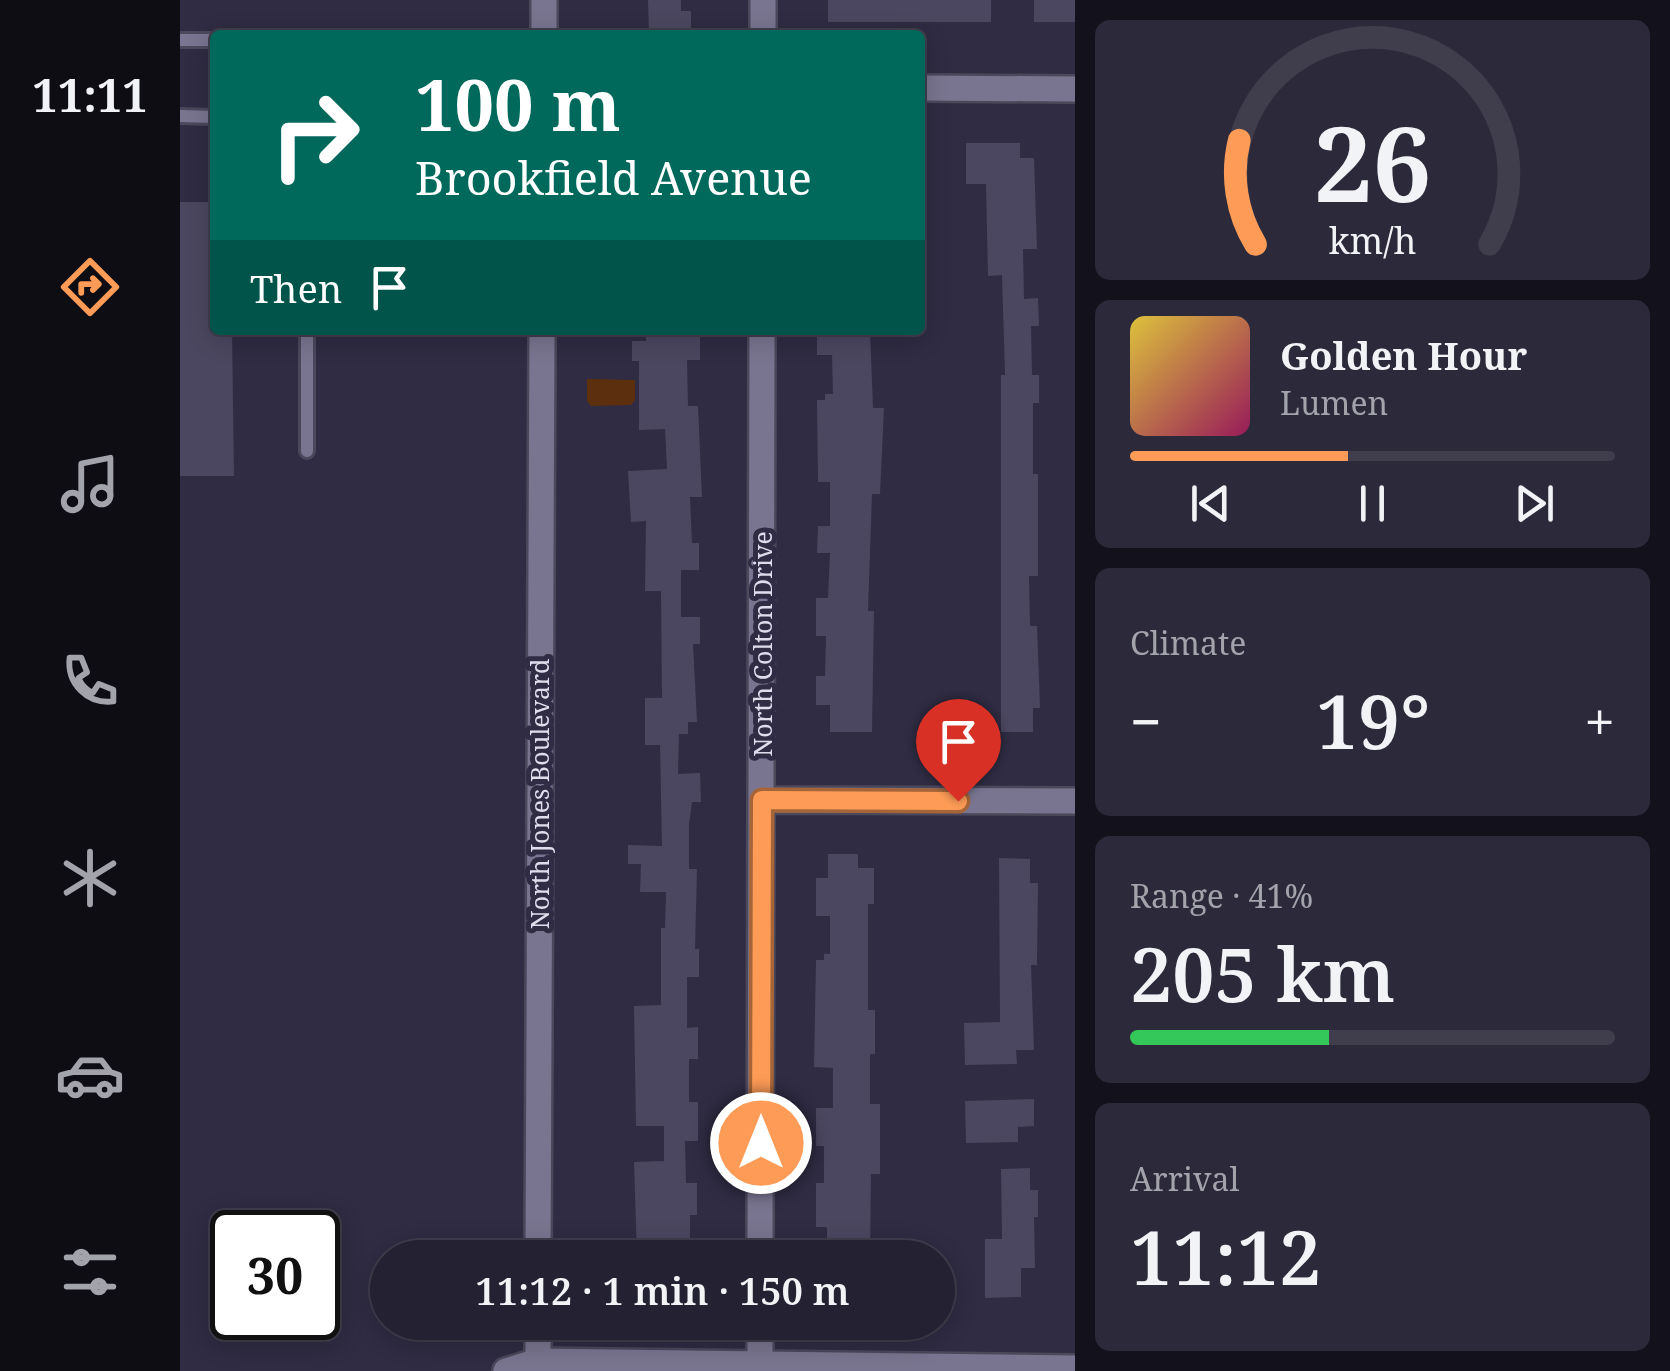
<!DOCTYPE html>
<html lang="en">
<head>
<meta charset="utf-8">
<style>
	body { margin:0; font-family:"Noto Serif",serif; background:#2b293a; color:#f1f3f6; height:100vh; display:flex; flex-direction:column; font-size:38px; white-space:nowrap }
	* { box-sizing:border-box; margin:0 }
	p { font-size:32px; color:#a3a3ac }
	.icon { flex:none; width:55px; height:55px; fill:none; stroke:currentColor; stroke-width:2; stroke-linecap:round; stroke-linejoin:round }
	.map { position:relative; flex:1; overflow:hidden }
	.side { display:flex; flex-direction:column; gap:20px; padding:20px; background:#13121c; width:595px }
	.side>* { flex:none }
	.guide { position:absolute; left:30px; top:30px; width:715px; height:305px; border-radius:10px; box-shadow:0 5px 25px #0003,0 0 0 2px #403e4d; background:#00695c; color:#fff; overflow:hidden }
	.speed { position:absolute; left:30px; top:1210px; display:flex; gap:20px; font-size:50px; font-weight:700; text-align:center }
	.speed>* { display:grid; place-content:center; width:130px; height:130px; border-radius:50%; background:#232132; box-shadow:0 5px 25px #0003,0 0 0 2px #403e4d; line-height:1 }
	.speed .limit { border:5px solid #111; border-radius:15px; background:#fff; color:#111 }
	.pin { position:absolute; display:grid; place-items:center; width:85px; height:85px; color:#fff; margin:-102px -42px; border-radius:50% 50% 50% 0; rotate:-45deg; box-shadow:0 0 10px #0007 }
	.pin .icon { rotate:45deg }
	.me { position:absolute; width:110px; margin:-55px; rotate:0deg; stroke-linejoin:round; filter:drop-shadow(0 0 8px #0008) }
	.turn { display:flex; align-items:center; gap:35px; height:210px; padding:0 40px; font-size:45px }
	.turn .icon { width:130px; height:130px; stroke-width:2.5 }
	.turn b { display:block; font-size:70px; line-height:85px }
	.then { display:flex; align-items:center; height:95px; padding:0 40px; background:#0003; gap:20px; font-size:38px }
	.big { font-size:75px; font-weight:600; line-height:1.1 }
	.side .card { flex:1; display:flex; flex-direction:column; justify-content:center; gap:15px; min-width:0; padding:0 35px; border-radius:15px; background:#2b293a }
	.side .dial { align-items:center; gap:0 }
	.dial svg { height:260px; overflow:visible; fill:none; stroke:#403e4d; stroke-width:7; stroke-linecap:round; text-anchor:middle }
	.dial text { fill:#f1f3f6; stroke:none }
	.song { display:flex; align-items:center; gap:30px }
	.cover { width:120px; height:120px; border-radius:15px; background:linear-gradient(135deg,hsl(50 70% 55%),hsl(330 70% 35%)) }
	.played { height:10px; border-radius:5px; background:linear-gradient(90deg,#fe9c57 45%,#403e4d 45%) }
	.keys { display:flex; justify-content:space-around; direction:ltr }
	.heat { display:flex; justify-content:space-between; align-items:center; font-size:55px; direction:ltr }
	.charge { height:15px; border-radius:8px; background:linear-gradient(90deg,#34c759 41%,#403e4d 0) }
	.trip { position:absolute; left:190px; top:1240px; width:585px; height:100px; border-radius:50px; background:#232132; box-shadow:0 5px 25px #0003,0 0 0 2px #403e4d; font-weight:600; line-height:100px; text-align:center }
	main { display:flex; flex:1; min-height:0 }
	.tabs { display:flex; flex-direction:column; width:180px; justify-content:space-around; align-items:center; background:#0e0d14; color:#a3a3ac }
	.tabs .icon { width:70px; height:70px }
	.tabs .active { color:#fe9c57 }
	.tabs b { font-size:45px; color:#f1f3f6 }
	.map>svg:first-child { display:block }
	.green { fill:#5c300e }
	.building { fill:#4b4760 }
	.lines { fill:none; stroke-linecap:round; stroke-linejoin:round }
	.service-casing { stroke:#4c485c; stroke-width:18 }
	.minor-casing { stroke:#4c485c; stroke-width:30 }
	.tertiary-casing { stroke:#4c485c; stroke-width:30 }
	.service { stroke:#797590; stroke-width:12 }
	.minor { stroke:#797590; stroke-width:25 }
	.tertiary { stroke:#797590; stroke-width:25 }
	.route-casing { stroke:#a56539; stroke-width:25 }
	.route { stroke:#fe9c57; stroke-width:18 }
	.labels { text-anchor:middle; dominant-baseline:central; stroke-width:10; stroke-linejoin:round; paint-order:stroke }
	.street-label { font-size:25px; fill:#dfddec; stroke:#2f2c43 }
</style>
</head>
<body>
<main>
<nav class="tabs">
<b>11:11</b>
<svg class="icon active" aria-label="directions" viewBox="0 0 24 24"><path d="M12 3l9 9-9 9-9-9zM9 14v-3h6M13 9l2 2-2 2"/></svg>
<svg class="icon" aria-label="music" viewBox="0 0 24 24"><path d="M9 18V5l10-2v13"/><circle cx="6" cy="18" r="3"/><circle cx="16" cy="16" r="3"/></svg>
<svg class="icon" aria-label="phone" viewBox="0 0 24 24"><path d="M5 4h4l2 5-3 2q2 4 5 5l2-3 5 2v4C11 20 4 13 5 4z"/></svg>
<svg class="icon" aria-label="climate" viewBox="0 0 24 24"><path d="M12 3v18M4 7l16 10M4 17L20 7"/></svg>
<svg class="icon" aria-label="car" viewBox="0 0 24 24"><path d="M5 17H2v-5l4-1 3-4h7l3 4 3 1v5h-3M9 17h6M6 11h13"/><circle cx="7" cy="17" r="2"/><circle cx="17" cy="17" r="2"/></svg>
<svg class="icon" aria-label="filters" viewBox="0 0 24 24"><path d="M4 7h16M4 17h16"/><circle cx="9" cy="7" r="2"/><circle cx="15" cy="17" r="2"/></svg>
</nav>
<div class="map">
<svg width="895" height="1371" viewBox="0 0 895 1371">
	<rect width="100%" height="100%" fill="#2f2c43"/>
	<path class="green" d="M 407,379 L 455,380 L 455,400 L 451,405 L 411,406 L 407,401 Z"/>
	<path class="building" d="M 468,0 L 501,0 L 501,11 L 511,11 L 511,35 L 469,35 Z
		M 648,0 L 811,0 L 811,22 L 648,22 Z
		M 854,0 L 895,0 L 895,22 L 854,22 Z
		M 786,143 L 840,143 L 840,158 L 854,158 L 857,249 L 843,249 L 844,299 L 858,298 L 859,326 L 851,326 L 852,375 L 859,375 L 859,403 L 853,403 L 853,474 L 858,474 L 858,576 L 849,576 L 850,626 L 857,626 L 859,679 L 860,708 L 853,708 L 853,732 L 821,732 L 821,375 L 825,375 L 822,275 L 808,276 L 806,184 L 786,184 Z
		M 0,202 L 35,202 L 35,330 L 52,330 L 54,476 L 0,476 Z
		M 466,330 L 520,333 L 520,360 L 507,360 L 508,406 L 518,406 L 522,497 L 510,497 L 512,543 L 519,543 L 519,570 L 501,570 L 501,617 L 520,617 L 520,644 L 513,644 L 517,722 L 508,722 L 508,734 L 499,734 L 498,774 L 520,773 L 521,802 L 512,802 L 509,824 L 509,869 L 517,869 L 515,949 L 519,949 L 519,977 L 507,977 L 507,1028 L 518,1027 L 518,1059 L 509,1059 L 509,1102 L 518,1102 L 518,1141 L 505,1141 L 506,1183 L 517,1183 L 517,1215 L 510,1215 L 510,1258 L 457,1258 L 454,1162 L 484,1161 L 484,1126 L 456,1126 L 454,1006 L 481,1005 L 481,928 L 485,928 L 486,892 L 460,892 L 461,864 L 448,864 L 448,845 L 482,846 L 480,745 L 465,745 L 465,698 L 482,698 L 481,591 L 465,591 L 466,521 L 451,522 L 448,471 L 487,469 L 485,429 L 459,430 L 459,361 L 452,361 L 452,341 L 466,341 Z
		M 637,330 L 690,330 L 693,408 L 704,408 L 700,494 L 692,494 L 688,611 L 694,611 L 692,732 L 650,732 L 650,705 L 636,705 L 636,676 L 645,676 L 646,636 L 636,636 L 636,598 L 648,598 L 650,553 L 637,553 L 638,526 L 650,526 L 650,482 L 638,482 L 637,400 L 645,400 L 645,394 L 653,394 L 652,355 L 637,355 Z
		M 648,854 L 678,854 L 678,868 L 694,868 L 694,904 L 688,904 L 688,1010 L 695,1010 L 695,1054 L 690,1054 L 690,1104 L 700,1104 L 700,1174 L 691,1174 L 690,1258 L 647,1258 L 647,1227 L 636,1227 L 636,1183 L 644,1183 L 644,1146 L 636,1146 L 636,1108 L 653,1108 L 653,1068 L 634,1067 L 636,960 L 644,960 L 644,954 L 650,954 L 650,916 L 636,916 L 636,878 L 648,878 Z
		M 819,858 L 850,859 L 850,883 L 858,883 L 857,965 L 851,965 L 854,1050 L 836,1050 L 837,1064 L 785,1065 L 784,1023 L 820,1022 Z
		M 854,1099 L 854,1126 L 838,1127 L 838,1142 L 786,1143 L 785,1101 Z
		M 850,1168 L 850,1190 L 858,1190 L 858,1217 L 854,1217 L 855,1268 L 841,1268 L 841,1297 L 805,1298 L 805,1239 L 822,1239 L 821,1169 Z"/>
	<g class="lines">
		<defs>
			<path id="service" d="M 0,40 L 35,40
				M 0,116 L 35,117
				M 127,330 L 127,451"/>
			<path id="minor" d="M 583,35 L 583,0
				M 740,88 L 895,89
				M 581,800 L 895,801
				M 580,1258 L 582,330
				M 326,1371 L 358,1361
				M 580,1371 L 580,1322"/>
			<path id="tertiary" d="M 364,0 L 364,35
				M 358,1258 L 362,330
				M 358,1361 L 895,1368
				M 358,1371 L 358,1322"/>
		</defs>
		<use href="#service" class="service-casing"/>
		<use href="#minor" class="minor-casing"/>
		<use href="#tertiary" class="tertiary-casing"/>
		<use href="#service" class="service"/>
		<use href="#minor" class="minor"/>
		<use href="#tertiary" class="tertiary"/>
	</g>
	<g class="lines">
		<defs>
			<path id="route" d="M 581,1143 L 582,800 L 778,801"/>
		</defs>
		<use href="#route" class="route-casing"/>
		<use href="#route" class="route"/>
	</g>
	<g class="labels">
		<g class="street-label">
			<text transform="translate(582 644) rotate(-90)">North Colton Drive</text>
			<text transform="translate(359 794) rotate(-90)">North Jones Boulevard</text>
		</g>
	</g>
</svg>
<div class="speed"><div class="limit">30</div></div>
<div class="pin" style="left:778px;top:801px;background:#d93025"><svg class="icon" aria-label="arrive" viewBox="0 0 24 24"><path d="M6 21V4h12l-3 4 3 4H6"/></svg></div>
<svg class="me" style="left:581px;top:1143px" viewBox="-20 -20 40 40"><circle r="17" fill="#fe9c57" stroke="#fff" stroke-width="3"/><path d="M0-11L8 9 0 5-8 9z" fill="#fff"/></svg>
<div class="trip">11:12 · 1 min · 150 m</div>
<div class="guide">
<div class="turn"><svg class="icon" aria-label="right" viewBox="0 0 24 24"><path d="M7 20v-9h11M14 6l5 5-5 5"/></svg><div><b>100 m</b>Brookfield Avenue</div></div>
<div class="then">Then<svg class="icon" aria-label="arrive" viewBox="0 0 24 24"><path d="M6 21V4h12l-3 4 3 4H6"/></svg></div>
</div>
</div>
<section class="side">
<div class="card dial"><svg viewBox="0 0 100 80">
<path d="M14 69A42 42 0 1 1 86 69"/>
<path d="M14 69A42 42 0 0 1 9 37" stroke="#fe9c57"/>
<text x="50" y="56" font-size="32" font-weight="700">26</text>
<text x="50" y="72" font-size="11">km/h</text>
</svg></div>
<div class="card">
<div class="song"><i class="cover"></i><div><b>Golden Hour</b><p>Lumen</p></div></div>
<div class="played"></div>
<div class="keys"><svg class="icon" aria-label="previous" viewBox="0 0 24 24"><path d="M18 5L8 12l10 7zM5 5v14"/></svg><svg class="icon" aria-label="pause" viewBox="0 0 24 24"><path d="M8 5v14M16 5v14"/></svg><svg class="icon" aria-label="next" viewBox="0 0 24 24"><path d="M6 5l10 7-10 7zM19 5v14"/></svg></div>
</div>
<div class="card"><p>Climate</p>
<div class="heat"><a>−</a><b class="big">19°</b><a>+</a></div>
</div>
<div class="card"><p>Range · 41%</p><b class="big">205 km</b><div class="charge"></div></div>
<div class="card"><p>Arrival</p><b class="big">11:12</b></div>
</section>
</main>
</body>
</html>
